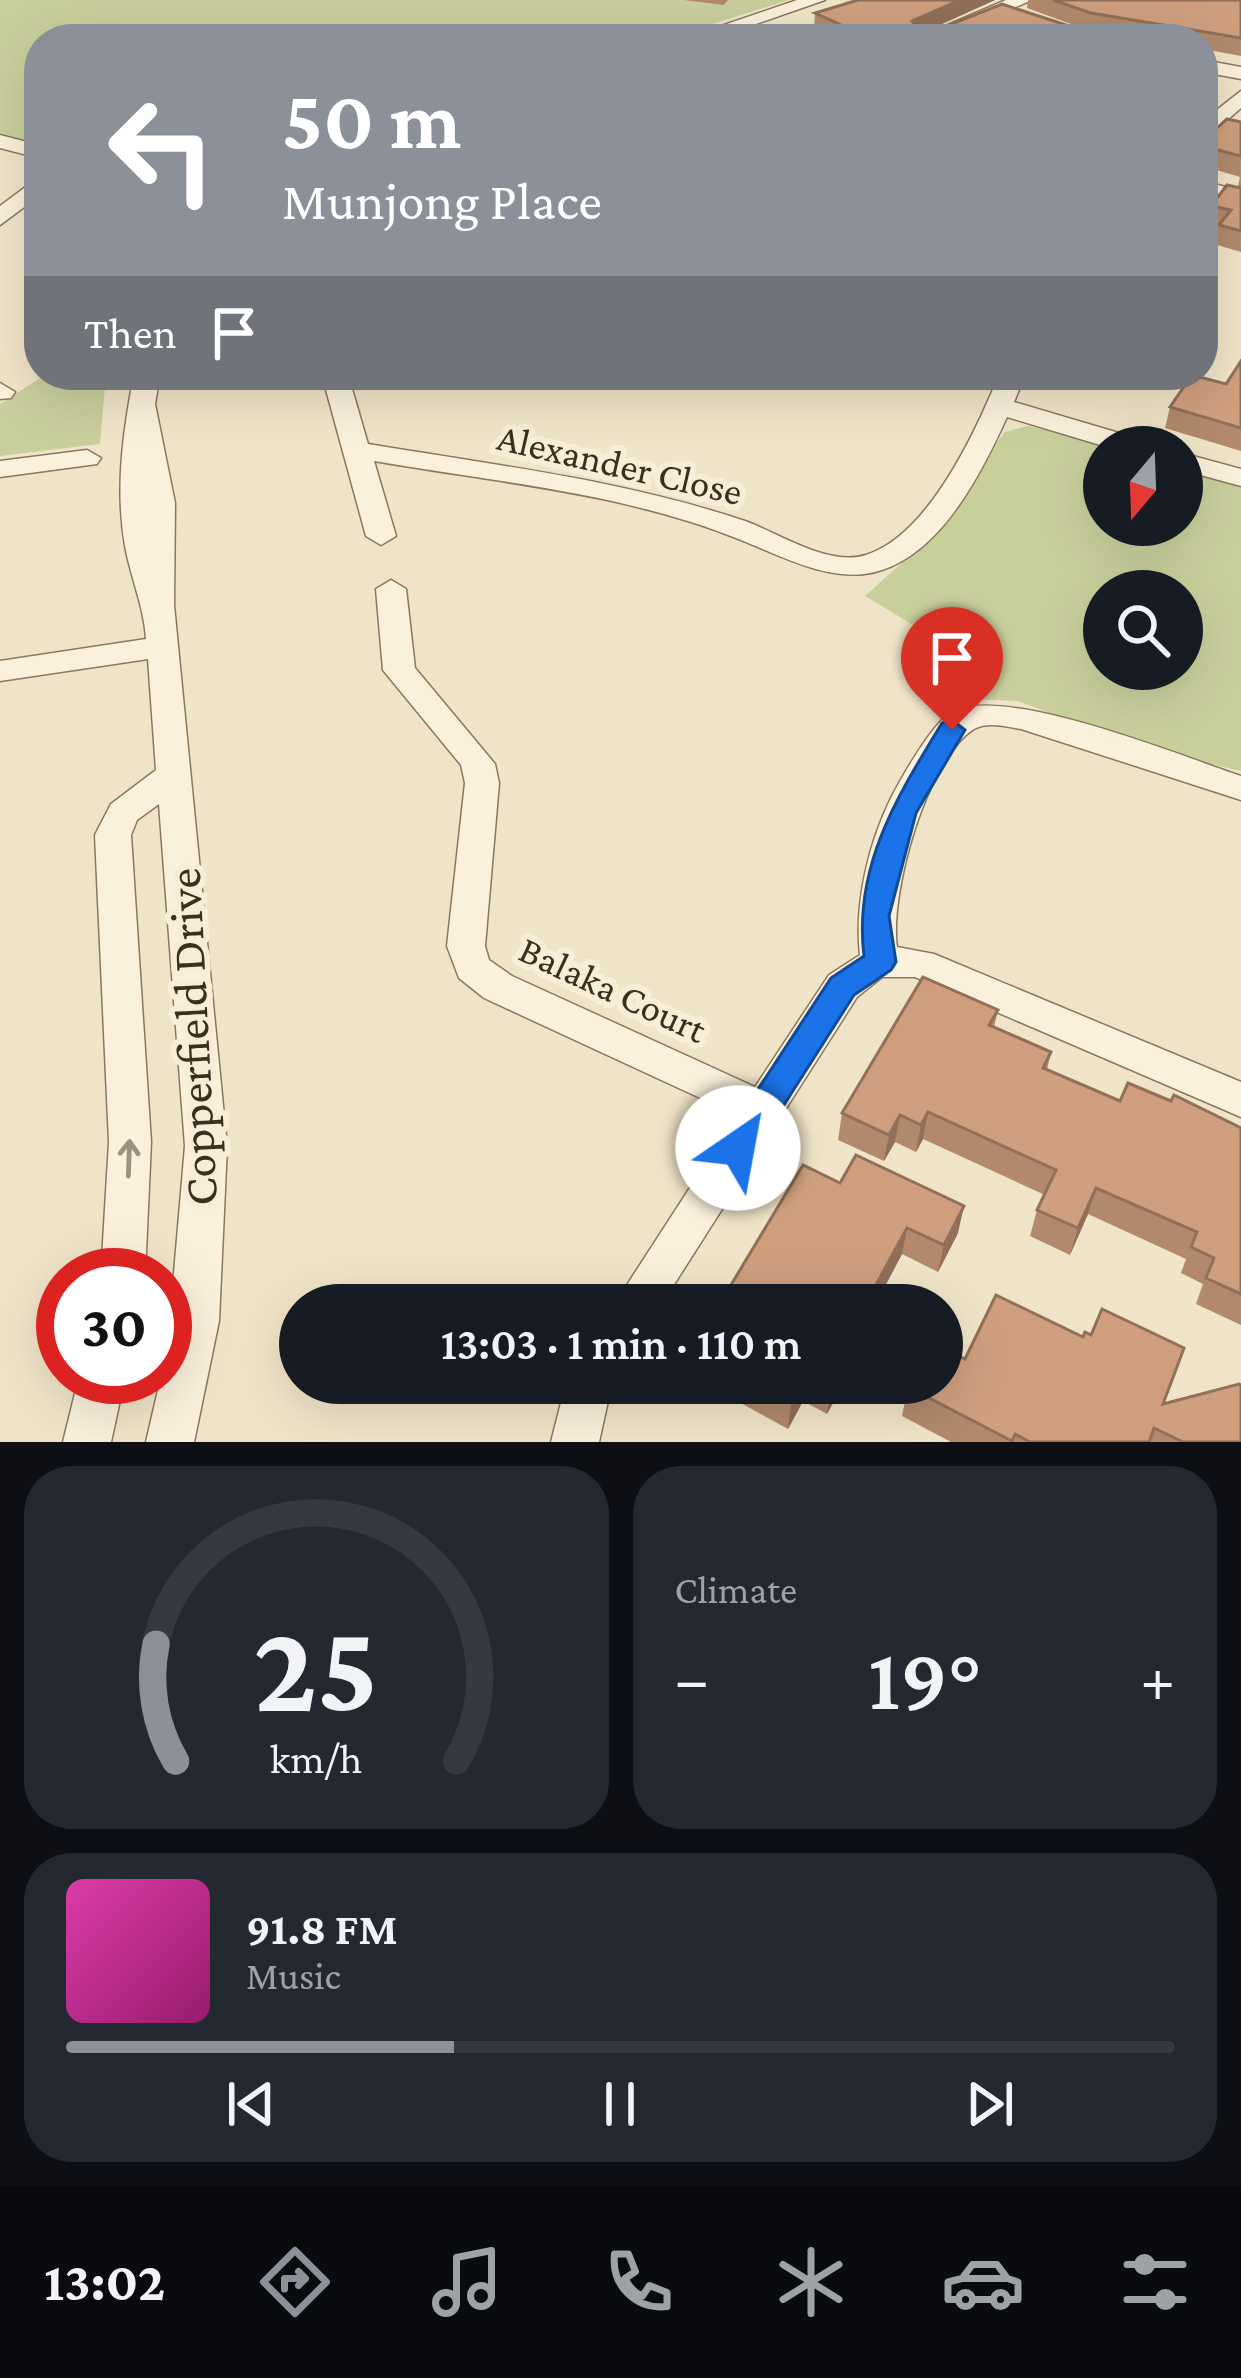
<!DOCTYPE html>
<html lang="en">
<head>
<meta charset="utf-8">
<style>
	body { margin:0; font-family:"Crimson Pro",serif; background:#242831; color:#f1f3f6; height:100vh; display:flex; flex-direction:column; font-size:45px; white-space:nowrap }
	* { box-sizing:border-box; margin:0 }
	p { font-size:39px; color:#9ea1a6 }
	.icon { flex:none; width:66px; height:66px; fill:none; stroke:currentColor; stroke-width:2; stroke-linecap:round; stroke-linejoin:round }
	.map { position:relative; height:1442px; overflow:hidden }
	.sheet { display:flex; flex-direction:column; gap:24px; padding:24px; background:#0d0f14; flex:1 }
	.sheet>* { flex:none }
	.banner { position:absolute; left:24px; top:24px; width:1194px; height:366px; border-radius:48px; box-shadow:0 12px 48px #0002; background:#8c9099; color:#fff; overflow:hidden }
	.needle { width:78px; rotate:199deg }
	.tools { position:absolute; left:1083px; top:426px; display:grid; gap:24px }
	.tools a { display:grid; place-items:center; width:120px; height:120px; border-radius:50%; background:#171b24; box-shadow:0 12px 48px #0002; font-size:60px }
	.speed { position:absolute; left:36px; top:1248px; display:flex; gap:24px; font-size:60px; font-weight:700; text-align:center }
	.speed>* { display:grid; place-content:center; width:156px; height:156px; border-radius:50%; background:#171b24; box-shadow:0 12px 48px #0002; line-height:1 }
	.speed .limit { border:18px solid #d22; background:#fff; color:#111 }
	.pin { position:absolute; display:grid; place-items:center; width:102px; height:102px; color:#fff; margin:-123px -51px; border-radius:50% 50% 50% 0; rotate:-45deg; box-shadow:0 0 12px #0007 }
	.pin .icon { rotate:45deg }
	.me { position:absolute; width:132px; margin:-66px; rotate:33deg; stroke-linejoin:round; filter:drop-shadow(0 0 9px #0008) }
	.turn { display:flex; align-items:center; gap:42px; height:252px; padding:0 60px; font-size:54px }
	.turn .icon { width:156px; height:156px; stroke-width:2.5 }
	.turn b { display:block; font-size:84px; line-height:102px }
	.then { display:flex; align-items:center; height:114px; padding:0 60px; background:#0003; gap:24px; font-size:45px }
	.big { font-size:90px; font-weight:600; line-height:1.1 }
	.sheet .card { flex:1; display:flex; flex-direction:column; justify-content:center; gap:18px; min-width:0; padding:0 42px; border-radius:48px; background:#242831 }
	.sheet .dial { align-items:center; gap:0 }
	.dial svg { height:312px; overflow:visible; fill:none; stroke:#363941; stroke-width:7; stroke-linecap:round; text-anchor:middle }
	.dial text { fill:#f1f3f6; stroke:none }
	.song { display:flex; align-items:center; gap:36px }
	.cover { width:144px; height:144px; border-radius:18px; background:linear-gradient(135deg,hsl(320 70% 55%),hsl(320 70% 35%)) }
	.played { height:12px; border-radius:6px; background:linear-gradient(90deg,#8c9099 35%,#363941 35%) }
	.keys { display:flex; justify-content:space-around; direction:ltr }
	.heat { display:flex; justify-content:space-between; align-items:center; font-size:66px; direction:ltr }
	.sheet .tiles { flex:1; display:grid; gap:24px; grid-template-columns:1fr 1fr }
	.card:last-child { grid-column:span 2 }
	.trip { position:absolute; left:279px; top:1284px; width:684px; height:120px; border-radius:60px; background:#171b24; box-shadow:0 12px 48px #0002; font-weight:600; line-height:120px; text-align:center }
	.tabs { display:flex; height:192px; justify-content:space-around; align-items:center; background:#090b0e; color:#9ea1a6 }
	.tabs .icon { width:84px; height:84px }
	.tabs .active { color:#8c9099 }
	.tabs b { font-size:54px; color:#f1f3f6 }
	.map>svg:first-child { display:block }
	.green { fill:#c9cf9b; fill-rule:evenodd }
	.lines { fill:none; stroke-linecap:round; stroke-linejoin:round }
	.minor-casing { stroke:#8d765c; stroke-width:3 }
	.minor { fill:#faf1dc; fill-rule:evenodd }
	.wall { fill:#b2896c }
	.shaded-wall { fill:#916f58 }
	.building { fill:#cf9f7d; stroke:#916f58; stroke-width:3 }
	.oneway { stroke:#9c907e }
	.route { fill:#1a73e8; stroke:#114b97; stroke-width:3 }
	.labels { text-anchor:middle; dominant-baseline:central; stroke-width:12; stroke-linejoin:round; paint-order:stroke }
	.street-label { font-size:39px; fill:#3d2e20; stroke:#f7eed8 }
	.near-street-label { font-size:48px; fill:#3d2e20; stroke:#f7eed8 }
</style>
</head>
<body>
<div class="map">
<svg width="1241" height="1442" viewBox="0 0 1241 1442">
	<rect width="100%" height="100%" fill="#f0e4c8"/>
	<path class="green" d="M 0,0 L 789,0 L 665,39 L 39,39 L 39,144 L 0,133 Z
		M 45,375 L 106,375 L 100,444 L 0,456 L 0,404 Z
		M 1027,426 L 1122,447 L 1104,447 L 1104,525 L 1182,525 L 1182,465 L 1241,483 L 1241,771 L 1149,750 L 1018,701 L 974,699 L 971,660 L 865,596 L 906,559 L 1005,432 ZM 1104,591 L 1182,591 L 1182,669 L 1104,669 Z"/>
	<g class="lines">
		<defs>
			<path id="minor" d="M 797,0 L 825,0 L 713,39 L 683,39 Z
				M 1006,0 L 1032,0 L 942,39 L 915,39 Z
				M 1203,60 L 1241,67 L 1241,79 L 1203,72 Z
				M 1241,91 L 1241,108 L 1218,128 L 1204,128 L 1204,120 Z
				M 0,135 L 39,145 L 39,158 L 0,148 Z
				M 39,177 L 39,196 L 0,225 L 0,206 Z
				M 1203,181 L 1241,191 L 1241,205 L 1203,195 Z
				M 134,375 L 160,375 L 155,404 L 175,503 L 174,605 L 227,1146 L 219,1321 L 194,1442 L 146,1442 L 161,1377 L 165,1377 L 185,1146 L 159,804 L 137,820 L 131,835 L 151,1142 L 145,1275 L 101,1275 L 109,1142 L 95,835 L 111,804 L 156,770 L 148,659 L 0,681 L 0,661 L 146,639 C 144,606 131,579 125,546 C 115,489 123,431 134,375 Z
				M 322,375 L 348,375 L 368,444 C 494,465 623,480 745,521 C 779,533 828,567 866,555 C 929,535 976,431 999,375 L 1025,375 L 1014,402 L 1146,441 L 1150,447 L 1107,447 L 1007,417 C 982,472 943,550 882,570 C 835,586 784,557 741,540 C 626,493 495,482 374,461 L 396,536 L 381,545 L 366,536 Z
				M 0,383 L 15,392 L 11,398 L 0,399 Z
				M 87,450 L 101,458 L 97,464 L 0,477 L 0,461 Z
				M 1182,453 L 1241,469 L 1241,486 L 1182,470 Z
				M 391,580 L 406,589 L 415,668 L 495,764 L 499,783 L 485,946 L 489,960 L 512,976 L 755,1087 L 829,975 L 860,955 C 854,903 869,842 892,796 C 903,775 931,726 950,713 C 1000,682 1183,757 1241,776 L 1241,800 L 1021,729 C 1008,727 987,721 974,729 C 927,758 889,894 897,947 L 934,954 L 1241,1082 L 1241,1117 L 915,977 L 882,977 L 857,997 L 661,1305 L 614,1305 L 737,1115 L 484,998 L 459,978 L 447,946 L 465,783 L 461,765 L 383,670 L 376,589 Z
				M 79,1377 L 125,1377 L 111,1442 L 63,1442 Z
				M 566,1383 L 612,1383 L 599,1442 L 551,1442 Z"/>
		</defs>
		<use href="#minor" class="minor-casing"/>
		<use href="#minor" class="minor"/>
	</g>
	<path class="wall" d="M 684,0 L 728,0 L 724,5 Z
		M 858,0 L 995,0 L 935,27 L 1079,27 L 1027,8 L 1028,0 L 1241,0 L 1241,56 L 1203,49 L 1203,39 L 1142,39 L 1088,30 L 1086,39 L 834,39 L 814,30 L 815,13 Z
		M 1241,122 L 1241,188 L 1238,186 L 1240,177 L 1203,166 L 1203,141 Z
		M 1241,188 L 1241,252 L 1214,244 L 1218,228 L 1206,225 L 1211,206 Z
		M 1241,361 L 1241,451 L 1165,428 L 1170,407 L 1226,384 Z
		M 998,1010 L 994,1027 L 1051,1052 L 1047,1070 L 1120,1101 L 1241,1128 L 1241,1325 L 1196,1304 L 1203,1284 L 1181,1273 L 1186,1259 L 1088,1214 L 1070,1255 L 1030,1236 L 1037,1210 L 1045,1195 L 923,1139 L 916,1152 L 895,1142 L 884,1161 L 838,1140 L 842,1113 Z
		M 840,1183 L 958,1233 L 938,1272 L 902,1254 L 875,1305 L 719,1305 Z
		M 965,1359 L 1163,1404 L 1241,1442 L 951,1442 L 902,1416 L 908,1387 Z
		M 704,1383 L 844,1383 L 827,1414 L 803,1401 L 788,1429 Z"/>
	<path class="shaded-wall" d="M 960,0 L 995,0 L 911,38 L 912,21 Z
		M 928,1112 L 923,1139 L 916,1152 L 921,1125 Z
		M 900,1115 L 895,1142 L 884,1161 L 889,1135 Z
		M 1096,1188 L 1088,1214 L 1070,1255 L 1078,1228 Z
		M 964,1206 L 958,1233 L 938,1272 L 944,1245 Z
		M 907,1228 L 902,1254 L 875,1305 L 865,1305 Z
		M 802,1383 L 805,1383 L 803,1401 L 788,1429 L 791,1403 Z
		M 834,1383 L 844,1383 L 827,1414 L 831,1388 Z"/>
	<path class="building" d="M 858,0 L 960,0 L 912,21 L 917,27 L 944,27 L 1002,4 L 1072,27 L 1088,27 L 1086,39 L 872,39 L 815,13 Z
		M 1053,0 L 1241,0 L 1241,38 L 1091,13 Z
		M 1227,119 L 1241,122 L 1241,156 L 1203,146 L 1203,141 Z
		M 1227,185 L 1241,188 L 1241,231 L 1219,225 L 1231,210 L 1211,206 Z
		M 1241,361 L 1241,428 L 1170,407 L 1192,375 L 1226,384 Z
		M 923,977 L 998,1010 L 989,1025 L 1051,1052 L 1043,1068 L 1120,1101 L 1128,1083 L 1171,1101 L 1174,1095 L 1241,1128 L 1241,1294 L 1206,1278 L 1214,1258 L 1191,1247 L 1197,1232 L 1096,1188 L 1078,1228 L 1037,1210 L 1056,1170 L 928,1112 L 921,1125 L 900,1115 L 889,1135 L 842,1113 Z
		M 856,1155 L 964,1206 L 944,1245 L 907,1228 L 865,1305 L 719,1305 L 803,1165 L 840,1183 Z
		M 996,1295 L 1083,1337 L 1085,1332 L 1091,1335 L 1102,1309 L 1184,1348 L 1163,1404 L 1239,1384 L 1241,1385 L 1241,1442 L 1183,1442 L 1154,1428 L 1149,1442 L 1030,1442 L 1015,1434 L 1012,1441 L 908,1387 L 910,1383 L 942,1383 L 942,1348 L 965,1359 Z
		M 754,1383 L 802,1383 L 791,1403 Z"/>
	<defs><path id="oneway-shaft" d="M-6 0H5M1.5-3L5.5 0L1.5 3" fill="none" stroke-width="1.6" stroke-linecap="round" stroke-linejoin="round" transform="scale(3)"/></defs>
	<use class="oneway" href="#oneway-shaft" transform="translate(129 1158) rotate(-88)"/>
	<path class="route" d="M 952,720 L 965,730 L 916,813 L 889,916 L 896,962 L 891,970 L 854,995 L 750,1158 L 738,1163 L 726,1158 L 721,1148 L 726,1138 L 831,978 L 864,956 C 853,867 897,797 942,723 Z"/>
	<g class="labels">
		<g class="street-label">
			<text transform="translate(620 464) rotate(13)">Alexander Close</text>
			<text transform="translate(613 989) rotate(25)">Balaka Court</text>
		</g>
		<g class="near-street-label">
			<text transform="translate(192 1037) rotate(-93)">Copperfield Drive</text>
		</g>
	</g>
</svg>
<div class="tools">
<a><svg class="needle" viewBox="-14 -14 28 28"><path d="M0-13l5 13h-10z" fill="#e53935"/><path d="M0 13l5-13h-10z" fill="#9ea1a6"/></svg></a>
<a><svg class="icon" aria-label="search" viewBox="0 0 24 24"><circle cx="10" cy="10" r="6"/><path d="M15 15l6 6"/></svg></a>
</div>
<div class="speed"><div class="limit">30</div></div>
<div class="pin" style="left:952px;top:730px;background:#d93025"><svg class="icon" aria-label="arrive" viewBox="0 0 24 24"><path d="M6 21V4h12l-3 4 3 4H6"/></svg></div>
<svg class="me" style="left:738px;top:1148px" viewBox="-20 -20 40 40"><circle r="19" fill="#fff"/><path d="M0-13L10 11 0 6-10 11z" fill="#1a73e8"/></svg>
<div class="trip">13:03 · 1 min · 110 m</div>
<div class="banner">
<div class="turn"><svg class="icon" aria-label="left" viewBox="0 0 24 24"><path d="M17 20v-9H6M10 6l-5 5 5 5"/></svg><div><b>50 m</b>Munjong Place</div></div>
<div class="then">Then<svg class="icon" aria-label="arrive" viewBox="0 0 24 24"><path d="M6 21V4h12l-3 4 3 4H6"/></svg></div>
</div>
</div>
<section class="sheet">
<div class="tiles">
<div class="card dial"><svg viewBox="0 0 100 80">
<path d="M14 69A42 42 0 1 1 86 69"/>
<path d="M14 69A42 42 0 0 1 9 39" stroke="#8c9099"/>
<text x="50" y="56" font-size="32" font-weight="700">25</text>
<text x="50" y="72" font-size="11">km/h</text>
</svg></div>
<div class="card"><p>Climate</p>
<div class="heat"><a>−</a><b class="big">19°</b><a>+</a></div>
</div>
<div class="card">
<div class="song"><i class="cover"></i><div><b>91.8 FM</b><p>Music</p></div></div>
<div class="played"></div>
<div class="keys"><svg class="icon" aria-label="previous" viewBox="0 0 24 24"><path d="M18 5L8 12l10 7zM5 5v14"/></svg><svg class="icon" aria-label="pause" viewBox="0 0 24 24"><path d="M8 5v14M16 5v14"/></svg><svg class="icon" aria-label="next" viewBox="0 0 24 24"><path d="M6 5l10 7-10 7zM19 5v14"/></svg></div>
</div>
</div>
</section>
<nav class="tabs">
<b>13:02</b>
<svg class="icon active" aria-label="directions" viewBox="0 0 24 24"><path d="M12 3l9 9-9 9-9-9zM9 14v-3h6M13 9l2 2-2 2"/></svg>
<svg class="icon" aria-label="music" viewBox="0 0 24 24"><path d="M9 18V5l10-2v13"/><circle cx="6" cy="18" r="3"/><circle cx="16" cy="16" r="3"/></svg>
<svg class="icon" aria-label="phone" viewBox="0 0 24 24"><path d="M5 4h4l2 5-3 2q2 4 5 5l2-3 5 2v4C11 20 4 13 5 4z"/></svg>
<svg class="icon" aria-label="climate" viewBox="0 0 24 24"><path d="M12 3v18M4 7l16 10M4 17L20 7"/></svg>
<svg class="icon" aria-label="car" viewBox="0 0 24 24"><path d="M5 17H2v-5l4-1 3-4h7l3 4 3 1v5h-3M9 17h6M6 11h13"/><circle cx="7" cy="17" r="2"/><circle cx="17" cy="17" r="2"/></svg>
<svg class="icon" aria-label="filters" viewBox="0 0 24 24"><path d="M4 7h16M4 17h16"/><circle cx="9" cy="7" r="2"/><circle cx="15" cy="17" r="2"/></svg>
</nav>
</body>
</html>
